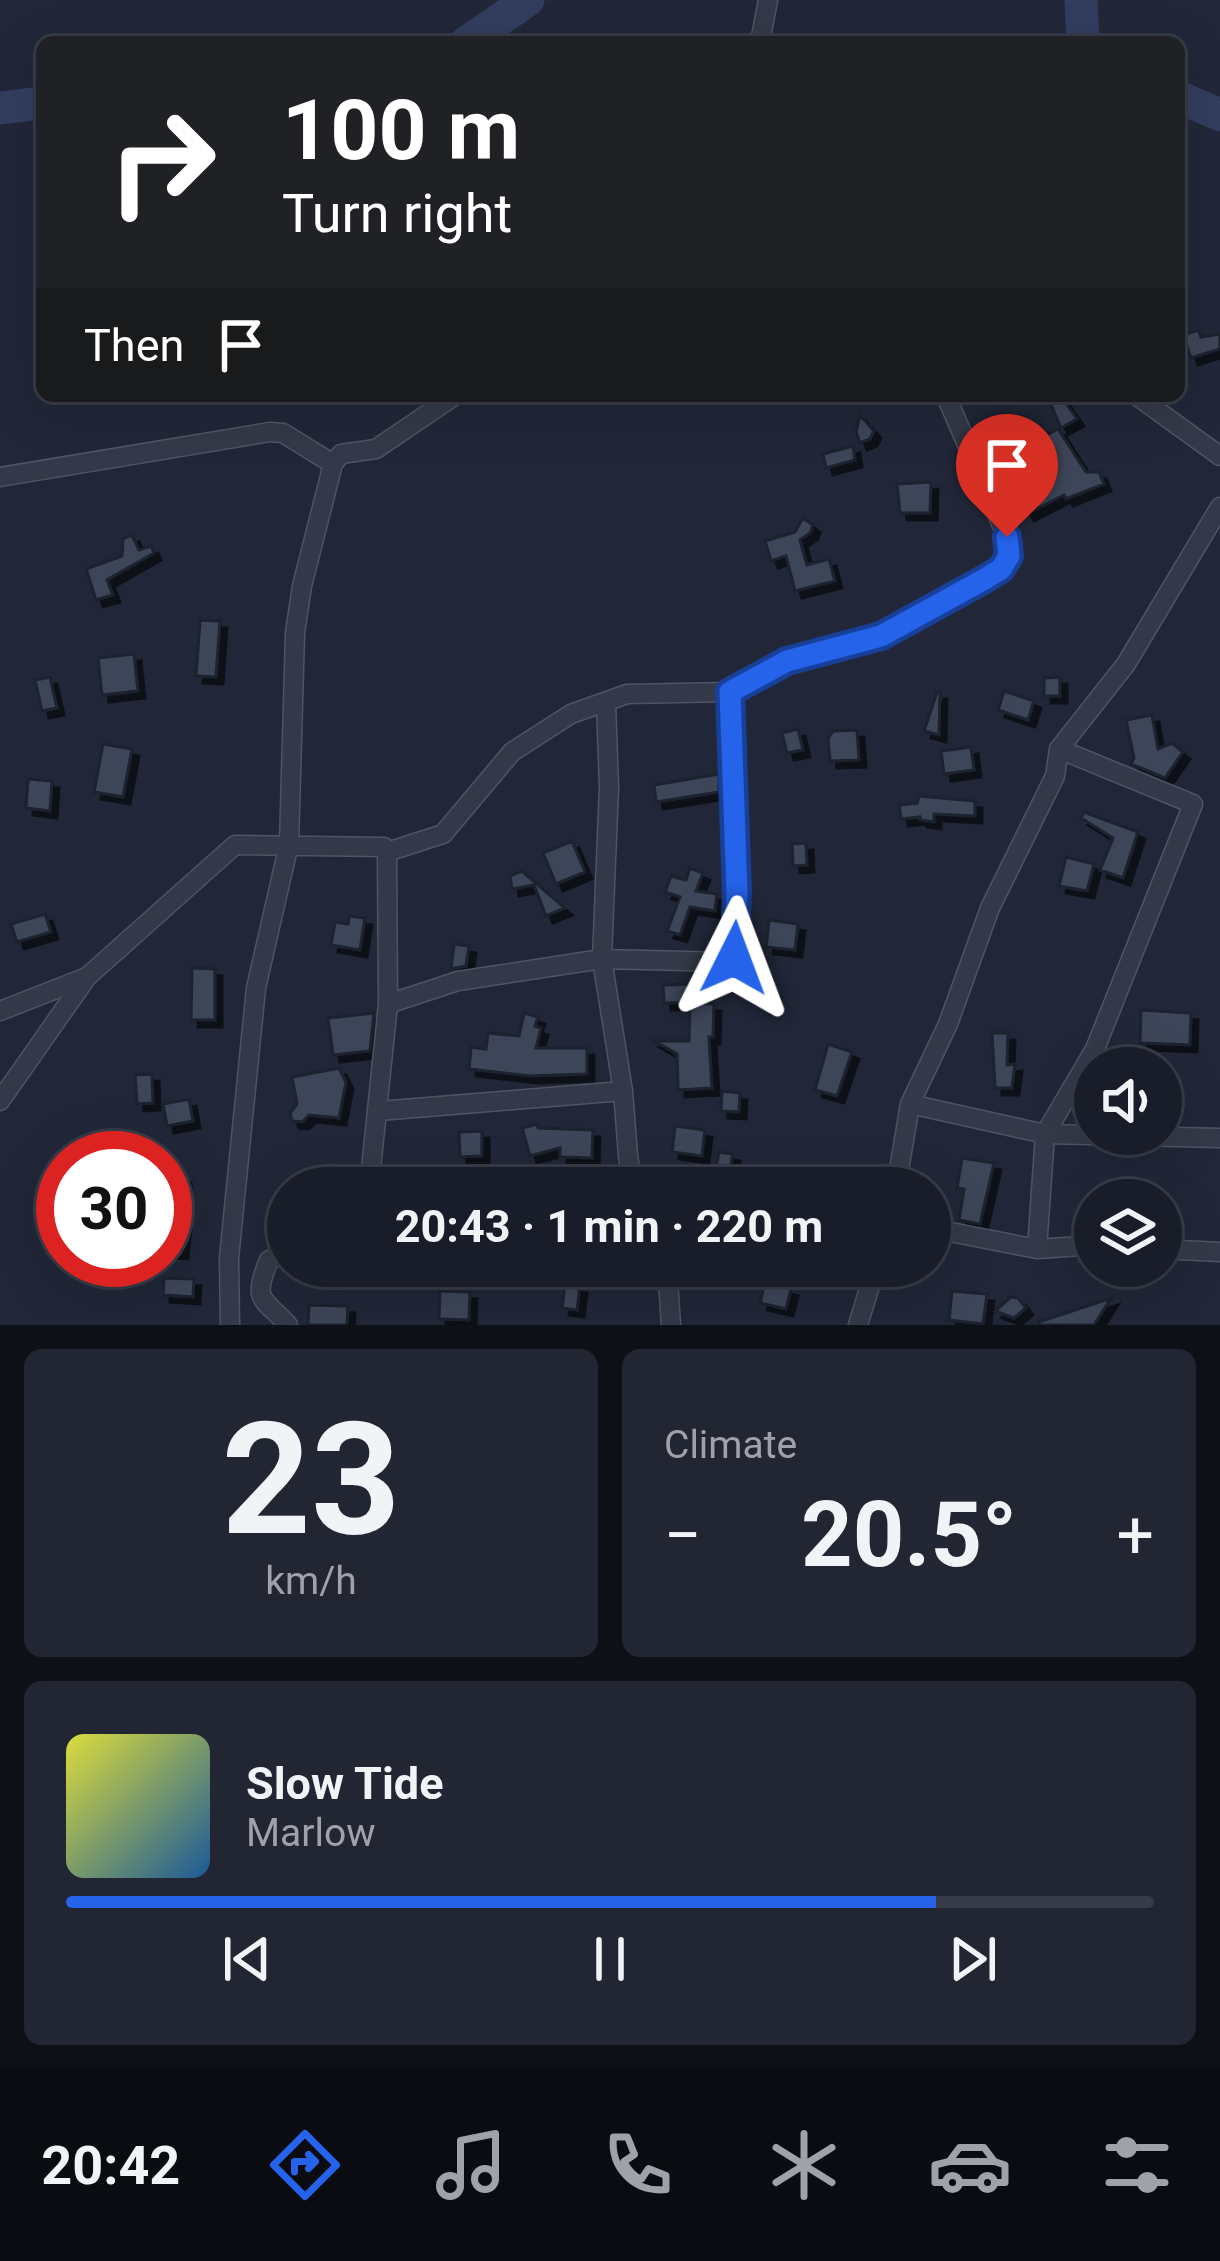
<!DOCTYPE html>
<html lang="en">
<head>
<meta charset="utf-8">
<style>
	body { margin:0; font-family:Roboto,sans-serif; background:#222632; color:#f1f3f6; height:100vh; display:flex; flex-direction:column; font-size:45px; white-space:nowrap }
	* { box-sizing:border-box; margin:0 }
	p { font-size:39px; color:#9fa2a8 }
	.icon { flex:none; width:66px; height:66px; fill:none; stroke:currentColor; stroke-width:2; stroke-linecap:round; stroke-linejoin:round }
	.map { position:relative; height:1325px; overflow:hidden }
	.details { display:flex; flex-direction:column; gap:24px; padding:24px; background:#0e1017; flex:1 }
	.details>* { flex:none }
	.banner { position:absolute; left:36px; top:36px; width:1149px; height:366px; border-radius:18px; box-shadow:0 12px 48px #0002,0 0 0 3px #373b47; background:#202124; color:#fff; overflow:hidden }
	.buttons { position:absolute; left:1074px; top:1047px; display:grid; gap:24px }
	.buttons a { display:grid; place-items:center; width:108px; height:108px; border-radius:50%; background:#191d2a; box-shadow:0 12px 48px #0002,0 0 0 3px #373b47; font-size:60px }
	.speed { position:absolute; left:36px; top:1131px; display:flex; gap:24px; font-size:60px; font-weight:700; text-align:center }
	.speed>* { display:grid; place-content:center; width:156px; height:156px; border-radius:50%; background:#191d2a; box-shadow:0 12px 48px #0002,0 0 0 3px #373b47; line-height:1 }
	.speed .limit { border:18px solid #d22; background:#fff; color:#111 }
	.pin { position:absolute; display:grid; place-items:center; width:102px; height:102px; color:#fff; margin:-123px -51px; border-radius:50% 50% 50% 0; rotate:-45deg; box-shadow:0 0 12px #0007 }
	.pin .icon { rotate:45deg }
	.me { position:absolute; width:132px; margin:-66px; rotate:3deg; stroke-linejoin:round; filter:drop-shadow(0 0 9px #0008) }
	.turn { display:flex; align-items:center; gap:42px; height:252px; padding:0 48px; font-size:54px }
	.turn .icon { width:156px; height:156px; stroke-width:2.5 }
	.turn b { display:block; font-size:84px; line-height:102px }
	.then { display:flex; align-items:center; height:114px; padding:0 48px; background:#0003; gap:24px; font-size:45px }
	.big { font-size:90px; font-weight:700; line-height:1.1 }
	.details .card { flex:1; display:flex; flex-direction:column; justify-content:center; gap:18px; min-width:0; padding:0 42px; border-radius:18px; background:#222632 }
	.details .dial { align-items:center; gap:0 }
	.dial b { font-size:156px; line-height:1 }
	.song { display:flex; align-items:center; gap:36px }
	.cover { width:144px; height:144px; border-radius:18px; background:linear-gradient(135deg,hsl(60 70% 55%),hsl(210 70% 35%)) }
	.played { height:12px; border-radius:6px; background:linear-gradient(90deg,#2563eb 80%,#373b47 80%) }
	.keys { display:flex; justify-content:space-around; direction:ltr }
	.heat { display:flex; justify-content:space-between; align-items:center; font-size:66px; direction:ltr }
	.details .tiles { flex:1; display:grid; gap:24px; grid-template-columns:1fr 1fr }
	.card:last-child { grid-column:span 2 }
	.trip { position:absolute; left:267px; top:1167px; width:684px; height:120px; border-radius:60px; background:#191d2a; box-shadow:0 12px 48px #0002,0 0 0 3px #373b47; font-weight:700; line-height:120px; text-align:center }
	.dock { display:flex; height:192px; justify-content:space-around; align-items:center; background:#0a0c11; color:#9fa2a8 }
	.dock .icon { width:84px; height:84px }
	.dock .active { color:#2563eb }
	.dock b { font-size:54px; color:#f1f3f6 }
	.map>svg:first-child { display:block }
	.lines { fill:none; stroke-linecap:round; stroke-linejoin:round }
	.river { stroke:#323d5e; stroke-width:33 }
	.building { fill:#3c4459; stroke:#1c212f; stroke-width:3; filter:url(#shadow) }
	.street-casing { stroke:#4f5464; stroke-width:21 }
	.street { stroke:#343949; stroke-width:18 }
	.route-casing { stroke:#184099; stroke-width:30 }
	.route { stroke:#2563eb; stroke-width:21 }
</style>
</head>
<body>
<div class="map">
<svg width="1220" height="1325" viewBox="0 0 1220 1325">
	<defs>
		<filter id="shadow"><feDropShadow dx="7" dy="7" stdDeviation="0" flood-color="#0009"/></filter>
	</defs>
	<rect width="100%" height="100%" fill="#212738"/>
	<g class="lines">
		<path class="river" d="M 1081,0 L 1083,42
			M 467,42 L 528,0
			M 1179,97 L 1220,115
			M 0,108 L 42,103"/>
	</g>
	<path class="building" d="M 1198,330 L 1201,337 L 1220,334 L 1220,349 L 1191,358 L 1183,335 Z
		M 1047,396 L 1061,396 L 1077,419 L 1061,428 Z
		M 860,415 L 874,431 L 870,439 L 860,443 L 856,432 Z
		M 1058,429 L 1086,472 L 1099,472 L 1104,484 L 1066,499 L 1064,495 L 1027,514 L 998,461 Z
		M 853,446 L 855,460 L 826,468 L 823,454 Z
		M 931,482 L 930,513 L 900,513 L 897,484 Z
		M 803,518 L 813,525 L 811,532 L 800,540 L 807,565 L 829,559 L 835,581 L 795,591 L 786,556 L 771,561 L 765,541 L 795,532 Z
		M 132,535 L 139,550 L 151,546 L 154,553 L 107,580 L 113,595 L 96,600 L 86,569 L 122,556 L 123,539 Z
		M 200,620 L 220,621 L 216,677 L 196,676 Z
		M 134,654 L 138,691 L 102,695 L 98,658 Z
		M 50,677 L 57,708 L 42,711 L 35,680 Z
		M 1060,677 L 1060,696 L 1044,696 L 1044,678 Z
		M 1004,691 L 1034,701 L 1028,720 L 998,710 Z
		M 937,692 L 940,692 L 939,735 L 924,731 Z
		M 1152,715 L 1158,749 L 1172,743 L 1183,752 L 1165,778 L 1131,764 L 1134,758 L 1126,720 Z
		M 798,729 L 803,750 L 787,753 L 782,733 Z
		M 857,730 L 859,760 L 830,761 L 828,738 L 833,731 Z
		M 103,744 L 132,749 L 123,797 L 94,792 Z
		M 971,747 L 974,770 L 944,774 L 941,751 Z
		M 719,774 L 719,792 L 656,802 L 654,785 Z
		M 28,779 L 52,781 L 50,811 L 26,808 Z
		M 919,796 L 975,801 L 975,816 L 934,814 L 934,822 L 920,820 L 920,817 L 901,819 L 899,805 L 917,803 Z
		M 1084,812 L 1138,832 L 1123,878 L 1100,870 L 1113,838 L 1081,818 Z
		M 572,841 L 585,872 L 556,884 L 543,853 Z
		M 806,843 L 807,865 L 793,866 L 792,844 Z
		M 1066,857 L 1094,864 L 1087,891 L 1059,886 Z
		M 690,868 L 703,873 L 696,891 L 717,894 L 715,911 L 690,907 L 680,935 L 667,931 L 680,897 L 665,892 L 671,876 L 686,880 Z
		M 522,871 L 537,884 L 565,908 L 546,916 L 534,885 L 512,889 L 510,876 Z
		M 45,914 L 51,932 L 17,942 L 11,924 Z
		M 349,916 L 365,918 L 360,950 L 331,945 L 335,922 L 348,924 Z
		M 769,920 L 798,924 L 795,950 L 766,947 Z
		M 454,944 L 469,946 L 466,966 L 451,969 Z
		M 192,968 L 215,969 L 215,1020 L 191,1020 Z
		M 702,984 L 703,1002 L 664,1003 L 663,985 Z
		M 690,1003 L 714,1004 L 713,1037 L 709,1037 L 712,1088 L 678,1090 L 677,1054 L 654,1041 L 689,1041 Z
		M 1141,1010 L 1191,1013 L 1190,1045 L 1140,1043 Z
		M 374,1013 L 370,1051 L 333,1055 L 328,1018 Z
		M 524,1013 L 538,1017 L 535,1026 L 541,1028 L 536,1048 L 587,1048 L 587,1074 L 530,1076 L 469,1069 L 471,1047 L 486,1049 L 488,1033 L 519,1036 Z
		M 992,1033 L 1008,1033 L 1007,1065 L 1015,1064 L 1012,1088 L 995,1088 Z
		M 828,1044 L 852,1052 L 837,1096 L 815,1090 Z
		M 339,1068 L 346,1082 L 339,1118 L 309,1115 L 302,1122 L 292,1121 L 290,1113 L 297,1104 L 292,1077 Z
		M 152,1074 L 153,1103 L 137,1104 L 135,1075 Z
		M 722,1091 L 740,1093 L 739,1112 L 721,1111 Z
		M 189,1099 L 193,1121 L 167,1126 L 163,1104 Z
		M 537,1124 L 538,1128 L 593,1130 L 592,1158 L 560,1157 L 560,1148 L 530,1156 L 522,1128 Z
		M 675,1126 L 705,1130 L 702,1156 L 672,1152 Z
		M 482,1131 L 482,1156 L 460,1157 L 459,1132 Z
		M 719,1152 L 733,1154 L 726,1188 L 712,1188 Z
		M 962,1158 L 994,1163 L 980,1224 L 959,1220 L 964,1189 L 957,1188 Z
		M 801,1169 L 847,1187 L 847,1188 L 794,1188 Z
		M 184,1176 L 185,1194 L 165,1195 L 165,1177 Z
		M 1112,1183 L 1132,1186 L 1130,1200 L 1109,1200 Z
		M 165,1221 L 184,1223 L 181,1252 L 165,1251 Z
		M 164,1278 L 194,1279 L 193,1297 L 163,1295 Z
		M 765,1282 L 791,1289 L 786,1309 L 760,1303 Z
		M 565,1284 L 580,1286 L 577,1310 L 562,1308 Z
		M 440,1291 L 470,1292 L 469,1320 L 439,1319 Z
		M 952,1291 L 987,1294 L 983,1324 L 949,1320 Z
		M 1011,1297 L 1018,1298 L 1026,1308 L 1014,1318 L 995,1311 Z
		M 1111,1298 L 1094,1325 L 1040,1325 L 1039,1322 Z
		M 309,1305 L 348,1306 L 347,1325 L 308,1325 Z"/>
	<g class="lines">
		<defs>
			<path id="street" d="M 760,42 L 768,0
				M 1137,396 L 1220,456
				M 0,477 L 270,432 L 283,433 L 333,464
				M 606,703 L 609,787 L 602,959 L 623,1091 L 628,1156 L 631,1175 L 640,1188
				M 388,1004 L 458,981 L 602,959 L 729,962 C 747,937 732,735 730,692
				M 0,1011 L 87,977
				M 0,1101 L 87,977 L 235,845 L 384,847 L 387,852 L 443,834 L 512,752 L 571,714 L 627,694 L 730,692 L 787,661 L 881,636 L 1001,569 L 1009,556 L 1007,537 L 946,396
				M 910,1104 L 1045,1134 L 1220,1138
				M 379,1111 L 623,1091
				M 369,1188 L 388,1004 L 387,852
				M 896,1188 L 910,1104 L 948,1024 L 990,908 L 1055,776 L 1059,749 L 1126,664 L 1220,507
				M 930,1228 L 1037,1249 L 1095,1245
				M 1037,1249 L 1045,1134 L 1095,1049 L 1193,804 L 1059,749
				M 1161,1249 L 1220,1252
				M 288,1253 L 269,1260 C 251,1303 264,1298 288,1325
				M 667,1266 L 671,1325
				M 230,1325 L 229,1258 L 256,988 L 289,844 L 295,633 L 302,586 L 333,464 L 341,454 L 376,449 L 454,396
				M 858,1325 L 876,1266"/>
		</defs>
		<use href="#street" class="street-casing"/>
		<use href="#street" class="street"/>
	</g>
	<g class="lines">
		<defs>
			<path id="route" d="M 734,958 L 737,893 L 730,692 L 787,661 L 881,636 L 983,580 L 1001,569 L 1009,556 L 1007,537"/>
		</defs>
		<use href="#route" class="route-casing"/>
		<use href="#route" class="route"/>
	</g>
</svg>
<div class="buttons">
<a><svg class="icon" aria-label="sound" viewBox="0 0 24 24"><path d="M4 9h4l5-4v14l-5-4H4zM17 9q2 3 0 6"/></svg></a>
<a><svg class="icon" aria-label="layers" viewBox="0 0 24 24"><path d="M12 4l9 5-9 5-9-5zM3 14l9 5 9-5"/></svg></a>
</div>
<div class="speed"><div class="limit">30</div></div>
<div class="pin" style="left:1007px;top:537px;background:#d93025"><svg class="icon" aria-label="arrive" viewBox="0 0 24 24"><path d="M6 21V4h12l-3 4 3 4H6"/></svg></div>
<svg class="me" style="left:734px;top:958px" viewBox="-20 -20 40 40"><path d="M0-17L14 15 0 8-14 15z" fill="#2563eb" stroke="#fff" stroke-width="4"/></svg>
<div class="trip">20:43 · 1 min · 220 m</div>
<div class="banner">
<div class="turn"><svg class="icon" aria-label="right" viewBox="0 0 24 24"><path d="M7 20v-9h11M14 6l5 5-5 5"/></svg><div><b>100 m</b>Turn right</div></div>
<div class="then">Then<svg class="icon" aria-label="arrive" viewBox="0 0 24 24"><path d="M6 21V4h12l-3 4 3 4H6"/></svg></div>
</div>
</div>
<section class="details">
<div class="tiles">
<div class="card dial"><b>23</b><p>km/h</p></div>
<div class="card"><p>Climate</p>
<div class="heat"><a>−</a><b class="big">20.5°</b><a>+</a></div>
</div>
<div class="card">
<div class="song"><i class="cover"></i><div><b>Slow Tide</b><p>Marlow</p></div></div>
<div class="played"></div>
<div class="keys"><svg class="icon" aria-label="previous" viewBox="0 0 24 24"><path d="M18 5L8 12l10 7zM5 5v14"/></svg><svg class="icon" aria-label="pause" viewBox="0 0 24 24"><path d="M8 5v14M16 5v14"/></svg><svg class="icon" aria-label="next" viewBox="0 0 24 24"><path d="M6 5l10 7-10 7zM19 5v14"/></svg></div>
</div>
</div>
</section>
<nav class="dock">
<b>20:42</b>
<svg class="icon active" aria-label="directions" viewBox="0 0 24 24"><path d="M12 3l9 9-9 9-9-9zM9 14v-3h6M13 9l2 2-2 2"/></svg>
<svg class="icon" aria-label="music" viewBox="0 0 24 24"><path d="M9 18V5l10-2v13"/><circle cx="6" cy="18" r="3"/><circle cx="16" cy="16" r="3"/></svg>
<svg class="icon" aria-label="phone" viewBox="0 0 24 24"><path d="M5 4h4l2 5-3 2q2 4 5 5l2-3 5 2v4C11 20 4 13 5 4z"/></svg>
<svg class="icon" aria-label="climate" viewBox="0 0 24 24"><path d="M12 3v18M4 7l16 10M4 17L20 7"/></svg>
<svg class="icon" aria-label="car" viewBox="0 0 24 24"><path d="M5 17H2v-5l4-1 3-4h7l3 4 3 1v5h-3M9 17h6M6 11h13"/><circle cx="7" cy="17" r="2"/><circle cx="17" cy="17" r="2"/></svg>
<svg class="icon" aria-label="filters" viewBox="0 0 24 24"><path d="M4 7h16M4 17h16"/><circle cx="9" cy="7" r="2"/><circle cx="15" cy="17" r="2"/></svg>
</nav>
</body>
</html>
